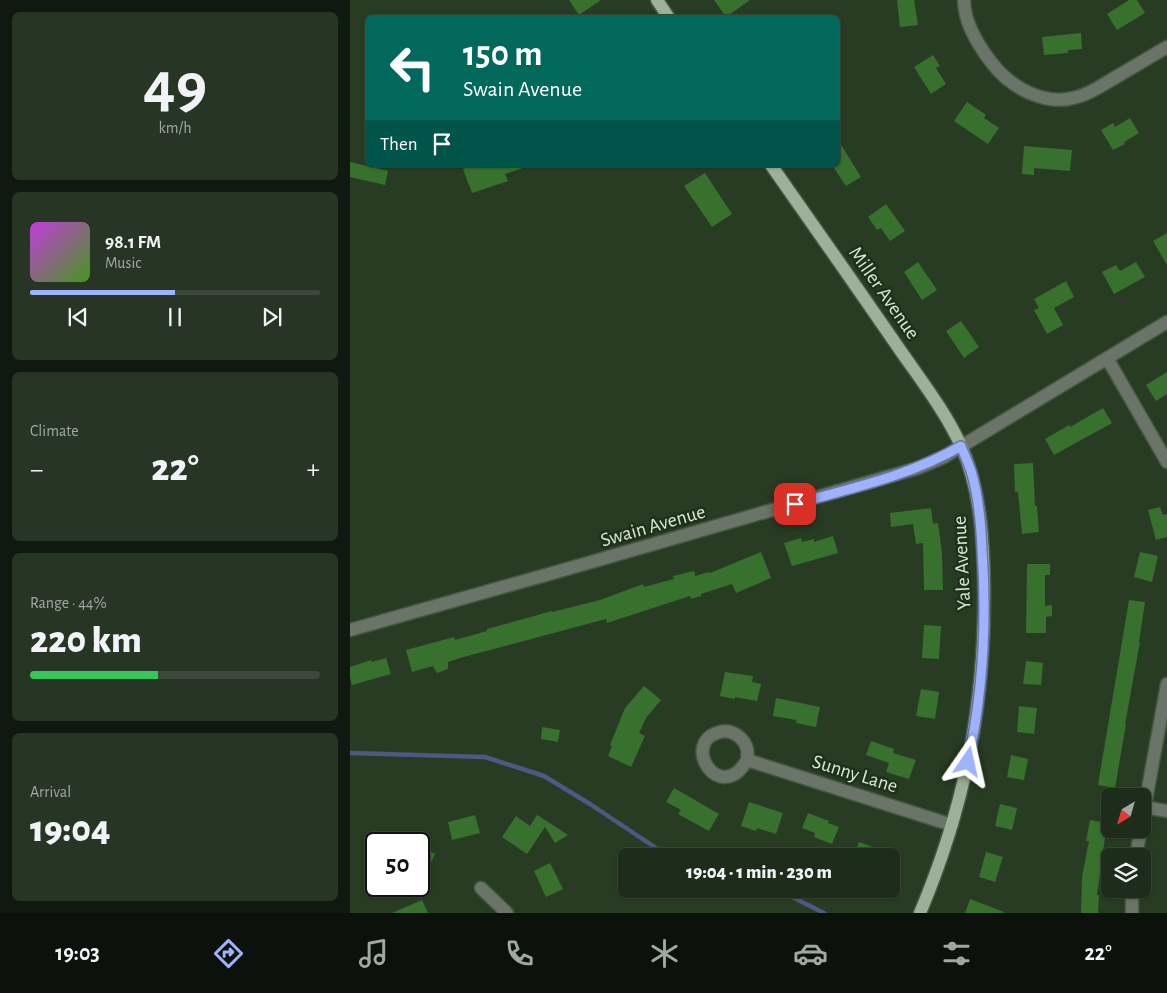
<!DOCTYPE html>
<html lang="en">
<head>
<meta charset="utf-8">
<style>
	body { margin:0; font-family:"Alegreya Sans",sans-serif; background:#263524; color:#f1f3f6; height:100vh; display:flex; flex-direction:column; font-size:19px; white-space:nowrap }
	* { box-sizing:border-box; margin:0 }
	p { font-size:16px; color:#a1a8a3 }
	.icon { flex:none; width:28px; height:28px; fill:none; stroke:currentColor; stroke-width:2; stroke-linecap:round; stroke-linejoin:round }
	.map { position:relative; flex:1; overflow:hidden }
	.details { display:flex; flex-direction:column; gap:12px; padding:12px; background:#10190f; width:350px }
	.details>* { flex:none }
	.banner { position:absolute; left:15px; top:15px; width:475px; height:152px; border-radius:8px; box-shadow:0 1px 4px #0004,0 0 0 1px #3c493a; background:#00695c; color:#fff; overflow:hidden }
	.needle { width:32px; rotate:217deg }
	.fabs { position:absolute; left:751px; top:788px; display:grid; gap:10px }
	.fabs a { display:grid; place-items:center; width:50px; height:50px; border-radius:8px; background:#1e2d1b; box-shadow:0 1px 4px #0004,0 0 0 1px #3c493a; font-size:25px }
	.speed { position:absolute; left:15px; top:832px; display:flex; gap:10px; font-size:25px; font-weight:700; text-align:center }
	.speed>* { display:grid; place-content:center; width:65px; height:65px; border-radius:50%; background:#1e2d1b; box-shadow:0 1px 4px #0004,0 0 0 1px #3c493a; line-height:1 }
	.speed .limit { border:2px solid #111; border-radius:8px; background:#fff; color:#111 }
	.pin { position:absolute; display:grid; place-items:center; width:42px; height:42px; color:#fff; margin:-21px; border-radius:10px; box-shadow:0 2px 8px #0006 }
	.me { position:absolute; width:55px; margin:-28px; rotate:11deg; stroke-linejoin:round; filter:drop-shadow(0 0 4px #0008) }
	.turn { display:flex; align-items:center; gap:18px; height:105px; padding:0 15px; font-size:22px }
	.turn .icon { width:65px; height:65px; stroke-width:2.5 }
	.turn b { display:block; font-size:35px; line-height:42px }
	.then { display:flex; align-items:center; height:48px; padding:0 15px; background:#0003; gap:10px; font-size:19px }
	.big { font-size:38px; font-weight:800; line-height:1.1 }
	.details .widget { flex:1; display:flex; flex-direction:column; justify-content:center; gap:8px; min-width:0; padding:0 18px; border-radius:8px; background:#263524 }
	.details .dial { align-items:center; gap:0 }
	.dial b { font-size:65px; line-height:1 }
	.song { display:flex; align-items:center; gap:15px }
	.cover { width:60px; height:60px; border-radius:8px; background:linear-gradient(135deg,hsl(290 70% 55%),hsl(100 70% 35%)) }
	.played { height:5px; border-radius:2px; background:linear-gradient(90deg,#9fb3fd 50%,#3c493a 50%) }
	.keys { display:flex; justify-content:space-around; direction:ltr }
	.heat { display:flex; justify-content:space-between; align-items:center; font-size:28px; direction:ltr }
	.charge { height:8px; border-radius:4px; background:linear-gradient(90deg,#34c759 44%,#3c493a 0) }
	.trip { position:absolute; left:268px; top:848px; width:282px; height:50px; border-radius:8px; background:#1e2d1b; box-shadow:0 1px 4px #0004,0 0 0 1px #3c493a; font-weight:800; line-height:50px; text-align:center }
	.tab-bar { display:flex; height:80px; justify-content:space-around; align-items:center; background:#0c120b; color:#a1a8a3 }
	.tab-bar .icon { width:35px; height:35px }
	.tab-bar .selected { color:#9fb3fd }
	.tab-bar b { font-size:22px; color:#f1f3f6 }
	main { display:flex; flex:1; min-height:0 }
	.map>svg:first-child { display:block }
	.lines { fill:none; stroke-linecap:round; stroke-linejoin:round }
	.stream { stroke:#505782; stroke-width:4.5 }
	.building { fill:#37712d }
	.minor-casing { stroke:#455841; stroke-width:15 }
	.major-casing { stroke:#455841; stroke-width:15 }
	.minor { stroke:#6a7468; stroke-width:12 }
	.major { stroke:#9db199; stroke-width:12 }
	.route-casing { stroke:#6774a4; stroke-width:12 }
	.route { stroke:#9fb3fd; stroke-width:9 }
	.labels { text-anchor:middle; dominant-baseline:central; stroke-width:5; stroke-linejoin:round; paint-order:stroke }
	.street-label { font-size:20px; fill:#dbe8d9; stroke:#1e321a }
</style>
</head>
<body>
<main>
<section class="details">
<div class="widget dial"><b>49</b><p>km/h</p></div>
<div class="widget">
<div class="song"><i class="cover"></i><div><b>98.1 FM</b><p>Music</p></div></div>
<div class="played"></div>
<div class="keys"><svg class="icon" aria-label="previous" viewBox="0 0 24 24"><path d="M18 5L8 12l10 7zM5 5v14"/></svg><svg class="icon" aria-label="pause" viewBox="0 0 24 24"><path d="M8 5v14M16 5v14"/></svg><svg class="icon" aria-label="next" viewBox="0 0 24 24"><path d="M6 5l10 7-10 7zM19 5v14"/></svg></div>
</div>
<div class="widget"><p>Climate</p>
<div class="heat"><a>−</a><b class="big">22°</b><a>+</a></div>
</div>
<div class="widget"><p>Range · 44%</p><b class="big">220 km</b><div class="charge"></div></div>
<div class="widget"><p>Arrival</p><b class="big">19:04</b></div>
</section>
<div class="map">
<svg width="817" height="913" viewBox="0 0 817 913">
	<rect width="100%" height="100%" fill="#283c24"/>
	<g class="lines">
		<path class="stream" d="M 0,753 L 135,757 L 194,776 L 240,804 L 318,856
			M 426,889 L 474,913"/>
	</g>
	<path class="building" d="M 219,0 L 251,0 L 229,15 Z
		M 364,0 L 400,0 L 376,17 Z
		M 547,0 L 564,0 L 568,25 L 550,27 Z
		M 779,0 L 787,0 L 795,13 L 767,30 L 757,14 Z
		M 731,33 L 732,49 L 718,50 L 718,53 L 694,55 L 692,37 Z
		M 583,55 L 590,66 L 586,68 L 596,84 L 581,94 L 564,67 Z
		M 617,102 L 636,115 L 634,118 L 649,128 L 638,144 L 604,121 Z
		M 780,118 L 789,133 L 774,142 L 775,144 L 763,150 L 751,130 L 763,123 L 765,127 Z
		M 488,140 L 511,177 L 496,186 L 482,165 L 488,165 Z
		M 674,146 L 722,150 L 720,171 L 684,168 L 684,175 L 672,174 Z
		M 0,162 L 38,171 L 35,185 L 0,177 Z
		M 124,165 L 175,165 L 176,167 L 155,174 L 158,181 L 122,193 L 113,169 Z
		M 355,173 L 382,214 L 362,227 L 334,186 Z
		M 536,204 L 555,231 L 540,241 L 531,228 L 527,230 L 518,217 Z
		M 817,233 L 817,265 L 803,241 Z
		M 568,262 L 587,290 L 572,300 L 554,272 Z
		M 786,262 L 795,277 L 764,294 L 752,272 L 766,265 L 770,271 Z
		M 716,281 L 724,297 L 704,308 L 713,325 L 697,334 L 684,310 L 689,308 L 684,299 Z
		M 611,321 L 629,347 L 614,358 L 596,331 Z
		M 817,372 L 817,394 L 806,401 L 796,385 Z
		M 753,408 L 762,423 L 704,455 L 695,439 L 719,425 L 720,427 Z
		M 683,463 L 685,506 L 687,506 L 689,532 L 672,534 L 668,492 L 665,492 L 664,464 Z
		M 810,507 L 813,515 L 817,514 L 817,537 L 806,540 L 798,510 Z
		M 581,508 L 583,524 L 588,523 L 592,553 L 593,590 L 574,590 L 573,543 L 566,544 L 563,524 L 541,527 L 540,513 Z
		M 483,536 L 488,553 L 442,566 L 434,543 L 451,538 L 452,542 L 464,539 L 464,542 Z
		M 411,552 L 421,578 L 386,593 L 382,584 L 351,594 L 351,596 L 341,599 L 340,596 L 257,623 L 256,619 L 110,658 L 98,662 L 98,669 L 87,673 L 83,666 L 62,672 L 56,650 L 104,637 L 105,640 L 137,631 L 137,629 L 202,611 L 202,612 L 250,600 L 293,584 L 294,587 L 324,579 L 323,576 L 344,571 L 345,576 L 359,572 L 360,573 Z
		M 790,552 L 808,556 L 802,582 L 784,577 Z
		M 677,564 L 700,564 L 700,575 L 695,575 L 695,606 L 702,605 L 702,616 L 696,617 L 696,633 L 676,633 Z
		M 779,600 L 795,602 L 789,642 L 790,642 L 775,724 L 776,724 L 765,788 L 748,785 Z
		M 574,625 L 591,626 L 589,659 L 572,658 Z
		M 36,658 L 41,674 L 2,685 L 0,677 L 0,667 L 21,660 L 22,662 Z
		M 676,661 L 693,663 L 691,685 L 673,684 Z
		M 375,672 L 403,676 L 402,682 L 411,684 L 407,701 L 385,697 L 385,699 L 370,696 Z
		M 294,686 L 311,700 L 296,718 L 289,733 L 295,736 L 281,767 L 258,756 L 262,746 L 260,745 L 275,708 Z
		M 571,689 L 589,692 L 585,719 L 566,716 Z
		M 426,698 L 470,707 L 466,727 L 446,723 L 446,720 L 423,716 Z
		M 669,706 L 687,708 L 684,734 L 667,732 Z
		M 192,727 L 210,730 L 208,742 L 191,739 Z
		M 521,741 L 544,749 L 543,753 L 566,760 L 559,779 L 536,772 L 539,763 L 516,755 Z
		M 661,755 L 678,759 L 674,780 L 657,777 Z
		M 324,788 L 369,814 L 359,831 L 328,814 L 331,810 L 316,802 Z
		M 399,802 L 433,813 L 426,834 L 407,828 L 406,831 L 391,826 Z
		M 650,804 L 667,808 L 662,830 L 645,826 Z
		M 458,813 L 479,821 L 478,823 L 489,827 L 482,844 L 464,837 L 465,833 L 452,828 Z
		M 186,814 L 218,835 L 205,843 L 195,827 L 177,854 L 152,837 L 166,816 L 180,826 L 187,815 Z
		M 125,815 L 130,833 L 102,840 L 98,822 Z
		M 740,820 L 757,823 L 747,895 L 749,895 L 748,913 L 731,913 L 732,877 L 739,841 L 736,841 Z
		M 509,842 L 544,855 L 544,856 L 504,856 Z
		M 69,845 L 85,854 L 69,888 Z
		M 636,852 L 653,857 L 645,882 L 629,877 Z
		M 200,863 L 213,889 L 196,897 L 184,871 Z
		M 620,899 L 654,912 L 653,913 L 615,913 Z
		M 72,900 L 78,913 L 42,913 Z"/>
	<g class="lines">
		<defs>
			<path id="minor" d="M 614,0 C 614,22 628,45 641,62 C 660,87 694,107 727,97 C 739,94 751,86 761,80 C 780,69 798,58 817,47
				M 757,358 L 817,462
				M 0,630 L 217,569 L 568,468 L 592,458 L 817,322
				M 397,760 C 370,807 329,742 370,732 C 381,729 394,737 397,749 C 398,752 397,757 397,760 L 602,825
				M 795,807 L 817,811
				M 792,822 L 817,684
				M 786,856 L 791,829
				M 131,888 L 157,913
				M 782,913 L 782,889"/>
			<path id="major" d="M 307,0 L 319,18
				M 421,165 C 464,226 506,286 548,347 C 570,379 596,412 612,448 C 630,489 633,536 634,581 C 636,699 616,804 570,913"/>
		</defs>
		<use href="#minor" class="minor-casing"/>
		<use href="#major" class="major-casing"/>
		<use href="#minor" class="minor"/>
		<use href="#major" class="major"/>
	</g>
	<g class="lines">
		<defs>
			<path id="route" d="M 445,504 C 501,488 560,476 611,446 C 614,454 618,462 621,471 C 629,496 631,524 632,550 C 637,621 633,692 618,762"/>
		</defs>
		<use href="#route" class="route-casing"/>
		<use href="#route" class="route"/>
	</g>
	<g class="labels">
		<g class="street-label">
			<text transform="translate(534 293) rotate(55)">Miller Avenue</text>
			<text transform="translate(303 526) rotate(-16)">Swain Avenue</text>
			<text transform="translate(612 563) rotate(-93)">Yale Avenue</text>
			<text transform="translate(505 774) rotate(17)">Sunny Lane</text>
		</g>
	</g>
</svg>
<div class="fabs">
<a><svg class="needle" viewBox="-14 -14 28 28"><path d="M0-13l5 13h-10z" fill="#e53935"/><path d="M0 13l5-13h-10z" fill="#a1a8a3"/></svg></a>
<a><svg class="icon" aria-label="layers" viewBox="0 0 24 24"><path d="M12 4l9 5-9 5-9-5zM3 14l9 5 9-5"/></svg></a>
</div>
<div class="speed"><div class="limit">50</div></div>
<div class="pin" style="left:445px;top:504px;background:#d93025"><svg class="icon" aria-label="arrive" viewBox="0 0 24 24"><path d="M6 21V4h12l-3 4 3 4H6"/></svg></div>
<svg class="me" style="left:618px;top:762px" viewBox="-20 -20 40 40"><path d="M0-17L14 15 0 8-14 15z" fill="#9fb3fd" stroke="#fff" stroke-width="4"/></svg>
<div class="trip">19:04 · 1 min · 230 m</div>
<div class="banner">
<div class="turn"><svg class="icon" aria-label="left" viewBox="0 0 24 24"><path d="M17 20v-9H6M10 6l-5 5 5 5"/></svg><div><b>150 m</b>Swain Avenue</div></div>
<div class="then">Then<svg class="icon" aria-label="arrive" viewBox="0 0 24 24"><path d="M6 21V4h12l-3 4 3 4H6"/></svg></div>
</div>
</div>
</main>
<nav class="tab-bar">
<b>19:03</b>
<svg class="icon selected" aria-label="directions" viewBox="0 0 24 24"><path d="M12 3l9 9-9 9-9-9zM9 14v-3h6M13 9l2 2-2 2"/></svg>
<svg class="icon" aria-label="music" viewBox="0 0 24 24"><path d="M9 18V5l10-2v13"/><circle cx="6" cy="18" r="3"/><circle cx="16" cy="16" r="3"/></svg>
<svg class="icon" aria-label="phone" viewBox="0 0 24 24"><path d="M5 4h4l2 5-3 2q2 4 5 5l2-3 5 2v4C11 20 4 13 5 4z"/></svg>
<svg class="icon" aria-label="climate" viewBox="0 0 24 24"><path d="M12 3v18M4 7l16 10M4 17L20 7"/></svg>
<svg class="icon" aria-label="car" viewBox="0 0 24 24"><path d="M5 17H2v-5l4-1 3-4h7l3 4 3 1v5h-3M9 17h6M6 11h13"/><circle cx="7" cy="17" r="2"/><circle cx="17" cy="17" r="2"/></svg>
<svg class="icon" aria-label="filters" viewBox="0 0 24 24"><path d="M4 7h16M4 17h16"/><circle cx="9" cy="7" r="2"/><circle cx="15" cy="17" r="2"/></svg>
<b>22°</b>
</nav>
</body>
</html>
